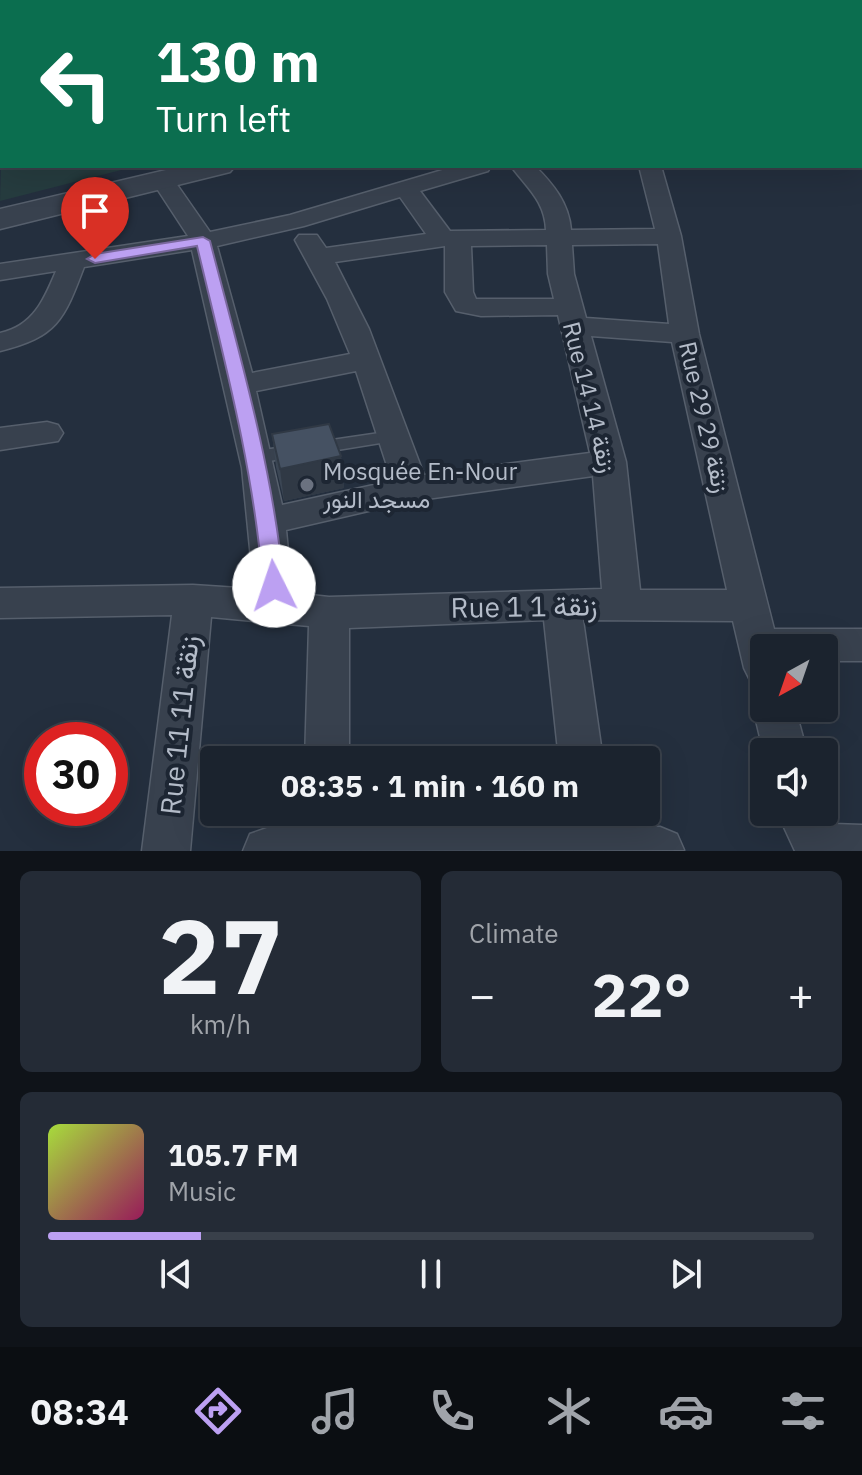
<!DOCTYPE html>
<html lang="en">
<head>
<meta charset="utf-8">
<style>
	body { margin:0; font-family:"IBM Plex Sans",Vazirmatn,sans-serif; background:#242b36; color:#f1f3f6; height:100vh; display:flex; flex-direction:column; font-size:30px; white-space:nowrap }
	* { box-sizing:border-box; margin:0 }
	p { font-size:26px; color:#a0a4aa }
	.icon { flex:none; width:44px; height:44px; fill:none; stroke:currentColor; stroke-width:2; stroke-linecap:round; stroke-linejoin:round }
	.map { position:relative; height:851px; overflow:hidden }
	.sheet { display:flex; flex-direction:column; gap:20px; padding:20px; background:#0f1319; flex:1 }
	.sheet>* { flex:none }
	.guide { position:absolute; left:0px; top:0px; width:862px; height:168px; box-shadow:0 8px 32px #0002,0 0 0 2px #39404a; background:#0b6e4f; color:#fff; overflow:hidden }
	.needle { width:52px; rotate:220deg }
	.tools { position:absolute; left:750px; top:634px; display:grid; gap:16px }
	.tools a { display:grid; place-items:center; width:88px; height:88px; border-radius:8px; background:#1b232e; box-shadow:0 8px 32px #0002,0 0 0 2px #39404a; font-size:40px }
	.speed { position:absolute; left:24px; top:722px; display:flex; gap:16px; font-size:40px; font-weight:700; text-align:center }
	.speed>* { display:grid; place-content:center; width:104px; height:104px; border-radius:50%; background:#1b232e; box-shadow:0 8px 32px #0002,0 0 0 2px #39404a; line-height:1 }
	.speed .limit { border:12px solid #d22; background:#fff; color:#111 }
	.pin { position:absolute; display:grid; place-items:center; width:68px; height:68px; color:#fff; margin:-82px -34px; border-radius:50% 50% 50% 0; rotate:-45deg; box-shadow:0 0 8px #0007 }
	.pin .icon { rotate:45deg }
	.me { position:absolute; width:88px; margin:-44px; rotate:356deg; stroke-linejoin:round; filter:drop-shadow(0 0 6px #0008) }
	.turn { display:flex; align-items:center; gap:28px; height:168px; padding:0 24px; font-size:36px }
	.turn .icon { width:104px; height:104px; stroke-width:2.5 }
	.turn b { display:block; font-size:56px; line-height:68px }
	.big { font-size:60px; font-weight:700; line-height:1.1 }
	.sheet .tile { flex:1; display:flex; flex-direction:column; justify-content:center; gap:12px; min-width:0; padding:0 28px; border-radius:12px; background:#242b36 }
	.sheet .dial { align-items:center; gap:0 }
	.dial b { font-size:104px; line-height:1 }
	.song { display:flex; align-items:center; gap:24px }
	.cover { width:96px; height:96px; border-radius:12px; background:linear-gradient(135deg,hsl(80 70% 55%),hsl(330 70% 35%)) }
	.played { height:8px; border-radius:4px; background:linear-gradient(90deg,#bca0f2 20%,#39404a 20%) }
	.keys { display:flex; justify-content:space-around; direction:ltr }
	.heat { display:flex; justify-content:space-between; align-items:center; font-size:44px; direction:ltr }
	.sheet .tiles { flex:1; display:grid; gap:20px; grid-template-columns:1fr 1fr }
	.tile:last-child { grid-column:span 2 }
	.trip { position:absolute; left:200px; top:746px; width:460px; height:80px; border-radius:8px; background:#1b232e; box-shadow:0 8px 32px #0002,0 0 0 2px #39404a; font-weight:700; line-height:80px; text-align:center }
	.tab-bar { display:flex; height:128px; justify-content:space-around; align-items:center; background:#0b0e12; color:#a0a4aa }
	.tab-bar .icon { width:56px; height:56px }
	.tab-bar .current { color:#bca0f2 }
	.tab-bar b { font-size:36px; color:#f1f3f6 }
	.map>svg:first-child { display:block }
	.green { fill:#263c3f }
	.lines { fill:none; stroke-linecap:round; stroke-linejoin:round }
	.service-casing { stroke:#565f6c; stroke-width:3 }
	.minor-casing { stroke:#565f6c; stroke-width:3 }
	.tertiary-casing { stroke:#565f6c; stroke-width:3 }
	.service { fill:#38414e; fill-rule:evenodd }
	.minor { fill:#38414e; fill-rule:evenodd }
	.tertiary { fill:#38414e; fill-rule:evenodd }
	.wall { fill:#3b4654 }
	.shaded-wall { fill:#303945 }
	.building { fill:#455162; stroke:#303945; stroke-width:2 }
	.route { fill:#bca0f2; stroke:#7a689d; stroke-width:2 }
	.worship-dot { fill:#6b7280; stroke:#1d2633; stroke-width:3 }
	.labels { text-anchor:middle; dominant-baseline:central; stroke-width:8; stroke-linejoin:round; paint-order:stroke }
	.street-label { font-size:24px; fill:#b4bcc9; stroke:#1d2633 }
	.poi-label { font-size:24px; fill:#b4bcc9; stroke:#1d2633; text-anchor:start }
	.near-street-label { font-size:28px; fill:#b4bcc9; stroke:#1d2633 }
</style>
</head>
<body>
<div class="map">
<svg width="862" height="851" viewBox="0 0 862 851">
	<rect width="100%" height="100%" fill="#242f3e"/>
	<path class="green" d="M 2,132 L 2,166 L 137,166 L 0,201 Z"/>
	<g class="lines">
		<defs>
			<path id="service" d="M 0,82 L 2,83 L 2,89 L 0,88 Z
				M 393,431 L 399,432 L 401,436 L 399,440 L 257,463 L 249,457 L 257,451 Z"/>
			<path id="minor" d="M 190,0 L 215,0 L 189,2 Z
				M 587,0 L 603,0 L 604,2 L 588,2 Z
				M 809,0 L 826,0 L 827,2 L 810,2 Z
				M 860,11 L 862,11 L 862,21 L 860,21 Z
				M 456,166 L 491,166 L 488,171 L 420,191 L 450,231 L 546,230 C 545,201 527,188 511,166 L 535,166 C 553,184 569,203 571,230 L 655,229 L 639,166 L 661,166 L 681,236 L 699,334 L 774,629 L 862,629 L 862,661 L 824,661 L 824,648 L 764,648 L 764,685 L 750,680 L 744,668 L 733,621 L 583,620 L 603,760 L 559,760 L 544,620 L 349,628 L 349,760 L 305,760 L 309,626 L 211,617 L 190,851 L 142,851 L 172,615 L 0,618 L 0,588 L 193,585 L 254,589 L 242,468 L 192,250 L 84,267 C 64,320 57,337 0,351 L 0,333 C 33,326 44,300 56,271 L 0,280 L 0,264 L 188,236 L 152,181 L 155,176 L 171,176 L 210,232 L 290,215 ZM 400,197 L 426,234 L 326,248 L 317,235 L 299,235 L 295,240 L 327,299 L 350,354 L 252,373 L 217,246 L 304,226 ZM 658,244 L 669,324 L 586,318 L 574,274 L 572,245 ZM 547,245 L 548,274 L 554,299 L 476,299 L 473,292 L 471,246 ZM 445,246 L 445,292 L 456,311 L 481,316 L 558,315 L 590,453 L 424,475 L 369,329 L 335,262 ZM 591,336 L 672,342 L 727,590 L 640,590 L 626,462 ZM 356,371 L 392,481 L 282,505 L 256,391 ZM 593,476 L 602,589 L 329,597 L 292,593 L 286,530 L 412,501 Z
				M 47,422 L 58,425 L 63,433 L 58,441 L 0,450 L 0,428 Z
				M 764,693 L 764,708 L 795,708 L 807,752 L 764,754 L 753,708 L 759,695 Z
				M 304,812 L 350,812 L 350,824 L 565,825 L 564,812 L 610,812 L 612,825 L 660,827 L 677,834 L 684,850 L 243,851 L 250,834 L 267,828 L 303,826 Z
				M 777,812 L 824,812 L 834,824 L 862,825 L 862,851 L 795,851 Z"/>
			<path id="tertiary" d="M 183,166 L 235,166 L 230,172 L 0,229 L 0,209 Z"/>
		</defs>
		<use href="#service" class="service-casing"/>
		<use href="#minor" class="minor-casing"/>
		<use href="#tertiary" class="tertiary-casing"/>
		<use href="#service" class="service"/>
		<use href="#minor" class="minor"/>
		<use href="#tertiary" class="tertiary"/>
	</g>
	<path class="wall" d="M 245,0 L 593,0 L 594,2 L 251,2 Z
		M 272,434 L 341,456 L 344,488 L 284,501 L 276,467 Z"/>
	<path class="shaded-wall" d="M 741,0 L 789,0 L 784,2 L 732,2 Z
		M 2,4 L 2,23 L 0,26 L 0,8 Z
		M 341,456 L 344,488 L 284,501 L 280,469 Z"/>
	<path class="building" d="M 276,0 L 593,0 L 594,2 L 281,2 Z
		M 642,0 L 741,0 L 732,2 L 643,2 Z
		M 329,424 L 341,456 L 280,469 L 272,434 Z"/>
	<path class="route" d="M 203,237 L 210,241 C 240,356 273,468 284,586 L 281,592 L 274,595 L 266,592 L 263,586 C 254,470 224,359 197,246 L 95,263 L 87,259 L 95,254 Z"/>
	<circle class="worship-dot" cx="307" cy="485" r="8"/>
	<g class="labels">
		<g class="street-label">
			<text transform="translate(590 397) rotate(76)">Rue 14 زنقة 14</text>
			<text transform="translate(705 417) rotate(77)">Rue 29 زنقة 29</text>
		</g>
		<g class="poi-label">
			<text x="323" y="471">Mosquée En-Nour<tspan x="323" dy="28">مسجد النور</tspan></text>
		</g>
		<g class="near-street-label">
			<text transform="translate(524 606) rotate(-1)">Rue 1 زنقة 1</text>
			<text transform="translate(179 725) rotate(-84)">Rue 11 زنقة 11</text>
		</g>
	</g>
</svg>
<div class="tools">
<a><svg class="needle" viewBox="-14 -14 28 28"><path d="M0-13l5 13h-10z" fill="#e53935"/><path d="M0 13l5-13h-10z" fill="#a0a4aa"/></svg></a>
<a><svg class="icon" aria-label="sound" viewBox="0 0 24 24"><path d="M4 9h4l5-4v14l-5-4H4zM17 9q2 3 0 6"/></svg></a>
</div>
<div class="speed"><div class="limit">30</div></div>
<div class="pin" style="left:95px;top:259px;background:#d93025"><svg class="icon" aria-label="arrive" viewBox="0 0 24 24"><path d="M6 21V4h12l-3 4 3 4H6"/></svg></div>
<svg class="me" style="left:274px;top:586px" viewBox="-20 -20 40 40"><circle r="19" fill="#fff"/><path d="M0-13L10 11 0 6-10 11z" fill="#bca0f2"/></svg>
<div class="trip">08:35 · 1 min · 160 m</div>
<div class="guide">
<div class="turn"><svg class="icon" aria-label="left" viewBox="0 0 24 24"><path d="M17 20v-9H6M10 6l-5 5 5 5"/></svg><div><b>130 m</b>Turn left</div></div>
</div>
</div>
<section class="sheet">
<div class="tiles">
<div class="tile dial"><b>27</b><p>km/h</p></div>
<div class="tile"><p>Climate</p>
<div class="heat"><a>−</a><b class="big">22°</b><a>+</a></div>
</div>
<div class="tile">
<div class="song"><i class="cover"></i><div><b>105.7 FM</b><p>Music</p></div></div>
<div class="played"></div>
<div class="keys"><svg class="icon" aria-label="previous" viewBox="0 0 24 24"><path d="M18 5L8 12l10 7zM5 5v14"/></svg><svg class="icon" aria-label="pause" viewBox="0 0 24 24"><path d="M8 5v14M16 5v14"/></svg><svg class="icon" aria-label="next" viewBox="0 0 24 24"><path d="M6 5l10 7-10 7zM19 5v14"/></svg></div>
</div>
</div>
</section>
<nav class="tab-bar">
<b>08:34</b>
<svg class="icon current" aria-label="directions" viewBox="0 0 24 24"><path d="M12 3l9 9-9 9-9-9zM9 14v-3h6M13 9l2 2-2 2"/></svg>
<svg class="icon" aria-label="music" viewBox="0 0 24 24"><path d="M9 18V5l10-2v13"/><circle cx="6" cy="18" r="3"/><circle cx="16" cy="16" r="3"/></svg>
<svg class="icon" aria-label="phone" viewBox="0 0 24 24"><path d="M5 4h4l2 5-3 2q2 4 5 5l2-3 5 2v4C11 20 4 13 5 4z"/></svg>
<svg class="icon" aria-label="climate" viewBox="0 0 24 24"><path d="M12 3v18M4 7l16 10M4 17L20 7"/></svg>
<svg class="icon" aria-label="car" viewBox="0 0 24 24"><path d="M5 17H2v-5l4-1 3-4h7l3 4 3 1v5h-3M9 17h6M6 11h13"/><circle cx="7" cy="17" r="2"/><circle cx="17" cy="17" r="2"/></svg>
<svg class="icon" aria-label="filters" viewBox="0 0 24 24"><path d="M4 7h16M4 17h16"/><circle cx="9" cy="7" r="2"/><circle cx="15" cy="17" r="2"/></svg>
</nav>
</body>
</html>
